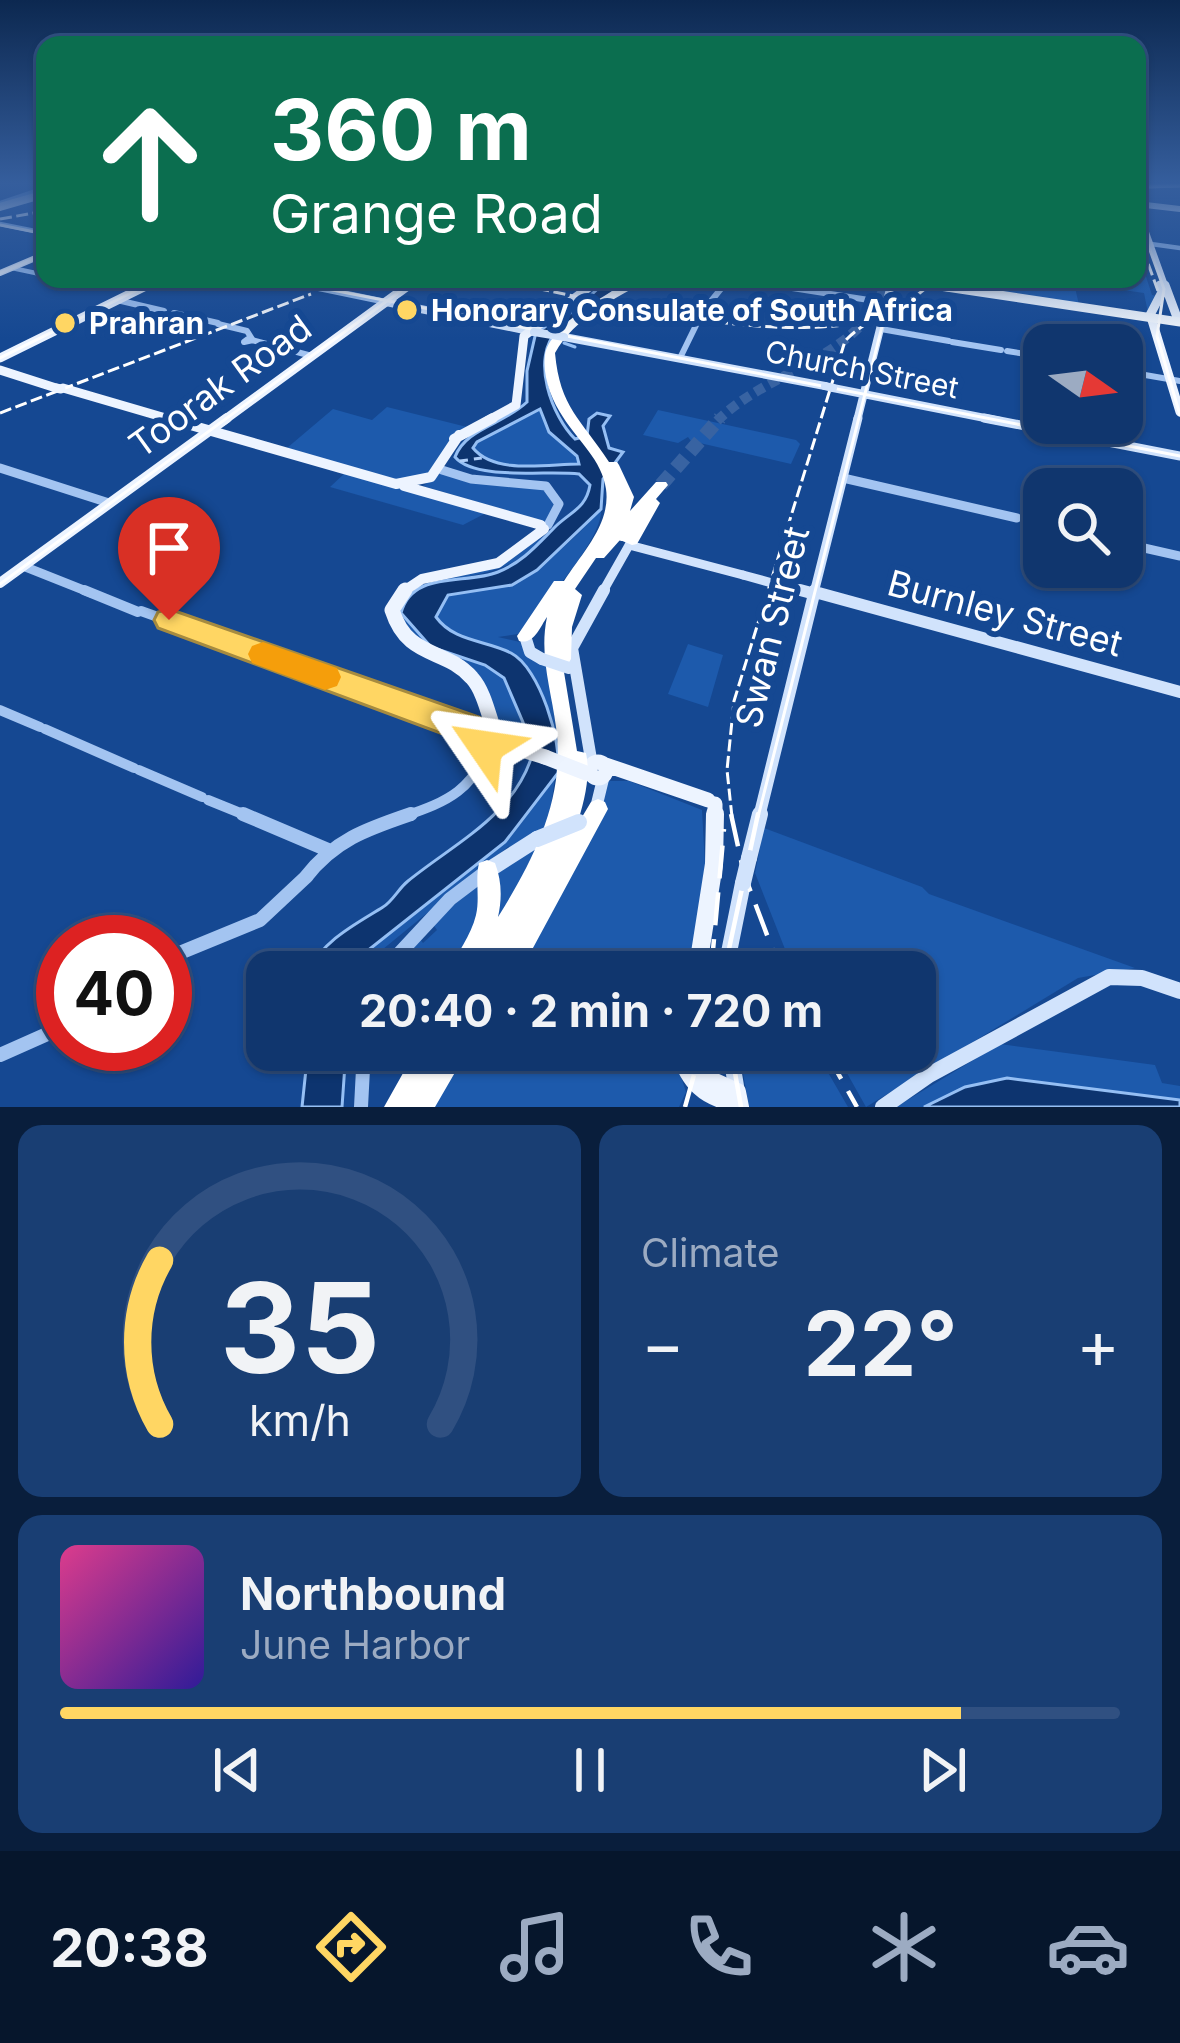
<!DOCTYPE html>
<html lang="en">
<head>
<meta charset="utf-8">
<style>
	body { margin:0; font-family:Inter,sans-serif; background:#193e73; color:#f1f3f6; height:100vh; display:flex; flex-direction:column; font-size:45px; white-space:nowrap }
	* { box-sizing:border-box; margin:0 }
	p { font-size:39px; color:#9cabc2 }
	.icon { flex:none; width:66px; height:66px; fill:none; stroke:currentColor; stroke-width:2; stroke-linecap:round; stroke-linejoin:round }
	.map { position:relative; height:1107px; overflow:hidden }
	.sheet { display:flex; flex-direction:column; gap:18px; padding:18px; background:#091e3c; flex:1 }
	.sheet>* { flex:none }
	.guide { position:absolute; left:36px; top:36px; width:1110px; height:252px; border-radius:24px; box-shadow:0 3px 9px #0004,0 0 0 3px #305081; background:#0b6e4f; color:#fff; overflow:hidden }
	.needle { width:78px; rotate:104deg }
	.tools { position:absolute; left:1023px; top:324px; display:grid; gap:24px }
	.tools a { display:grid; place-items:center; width:120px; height:120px; border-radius:24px; background:#10366e; box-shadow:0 3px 9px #0004,0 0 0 3px #305081; font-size:60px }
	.speed { position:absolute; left:36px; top:915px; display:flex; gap:24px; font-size:60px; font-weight:700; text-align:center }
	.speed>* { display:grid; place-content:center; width:156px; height:156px; border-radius:50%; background:#10366e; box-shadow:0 3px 9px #0004,0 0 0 3px #305081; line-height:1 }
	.speed .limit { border:18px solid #d22; background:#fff; color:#111 }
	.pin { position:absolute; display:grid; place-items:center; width:102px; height:102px; color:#fff; margin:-123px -51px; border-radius:50% 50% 50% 0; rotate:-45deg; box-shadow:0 0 12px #0007 }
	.pin .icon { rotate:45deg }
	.me { position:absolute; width:132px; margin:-66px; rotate:302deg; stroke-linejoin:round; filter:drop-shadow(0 0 9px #0008) }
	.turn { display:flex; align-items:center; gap:42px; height:252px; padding:0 36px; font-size:54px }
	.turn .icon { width:156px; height:156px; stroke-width:2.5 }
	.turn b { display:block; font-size:84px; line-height:102px }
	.big { font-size:90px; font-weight:700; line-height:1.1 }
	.sheet .tile { flex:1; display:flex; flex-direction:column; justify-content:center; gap:18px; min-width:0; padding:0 42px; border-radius:24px; background:#193e73 }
	.sheet .dial { align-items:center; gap:0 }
	.dial svg { height:312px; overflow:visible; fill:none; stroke:#305081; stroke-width:7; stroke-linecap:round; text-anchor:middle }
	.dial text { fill:#f1f3f6; stroke:none }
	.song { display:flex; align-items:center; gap:36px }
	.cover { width:144px; height:144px; border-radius:18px; background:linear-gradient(135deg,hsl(330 70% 55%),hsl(250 70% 35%)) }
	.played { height:12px; border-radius:6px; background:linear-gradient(90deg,#ffd663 85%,#305081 85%) }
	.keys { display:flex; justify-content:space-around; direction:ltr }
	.heat { display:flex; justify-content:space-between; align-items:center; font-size:66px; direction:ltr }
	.sheet .tiles { flex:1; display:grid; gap:18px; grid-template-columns:1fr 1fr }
	.tile:last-child { grid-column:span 2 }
	.trip { position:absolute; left:246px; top:951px; width:690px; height:120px; border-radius:24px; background:#10366e; box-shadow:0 3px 9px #0004,0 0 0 3px #305081; font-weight:700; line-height:120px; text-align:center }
	.menu { display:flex; height:192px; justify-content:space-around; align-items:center; background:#06162c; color:#9cabc2 }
	.menu .icon { width:84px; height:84px }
	.menu .on { color:#ffd663 }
	.menu b { font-size:54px; color:#f1f3f6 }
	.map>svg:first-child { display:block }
	.green { fill:#1d5aac }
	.water { fill:#0d346f; stroke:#95bff4; stroke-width:3; fill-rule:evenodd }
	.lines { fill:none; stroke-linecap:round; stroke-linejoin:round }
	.stream { stroke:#95bff4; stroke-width:3 }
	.ferry { stroke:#afcef8; stroke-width:3; stroke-dasharray:8 6; stroke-linecap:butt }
	.motorway-tunnel-far2 { stroke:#3863a2; stroke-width:8; stroke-dasharray:8 4.5; stroke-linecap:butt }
	.motorway-tunnel-far1 { stroke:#3863a2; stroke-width:10; stroke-dasharray:10 6; stroke-linecap:butt }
	.motorway-tunnel { stroke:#3863a2; stroke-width:14; stroke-dasharray:14 8; stroke-linecap:butt }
	.tertiary-far4 { stroke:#a3c4f1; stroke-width:4.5 }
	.tertiary-far3 { stroke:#a3c4f1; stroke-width:6 }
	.tertiary-far2 { stroke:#a3c4f1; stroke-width:9 }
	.tertiary-far1 { stroke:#a3c4f1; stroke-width:10 }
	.tertiary { stroke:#a3c4f1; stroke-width:14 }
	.secondary-far4 { stroke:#d1e3fc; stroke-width:6 }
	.secondary-far3 { stroke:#d1e3fc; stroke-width:8 }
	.secondary-far2 { stroke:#d1e3fc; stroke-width:9 }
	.secondary-far1 { stroke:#d1e3fc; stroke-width:12 }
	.secondary { stroke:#d1e3fc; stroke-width:16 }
	.primary-far4 { stroke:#edf4ff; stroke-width:6 }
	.primary-far3 { stroke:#edf4ff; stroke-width:9 }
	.primary-far2 { stroke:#edf4ff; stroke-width:10 }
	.primary-far1 { stroke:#edf4ff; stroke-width:15 }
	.primary { stroke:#edf4ff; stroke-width:18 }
	.trunk-far1 { stroke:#f6faff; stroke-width:8 }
	.trunk { stroke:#f6faff; stroke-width:9 }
	.motorway { fill:#fff; fill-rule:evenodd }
	.tram-far1 { stroke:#fff; stroke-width:3 }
	.tram { stroke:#fff; stroke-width:4.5 }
	.rail-far1 { stroke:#fff; stroke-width:3; stroke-dasharray:12 4.5; stroke-linecap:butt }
	.rail { stroke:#fff; stroke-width:4.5; stroke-dasharray:33 14; stroke-linecap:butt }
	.tertiary-bridge { stroke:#a3c4f1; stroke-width:4.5 }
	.secondary-bridge-far3 { stroke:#d1e3fc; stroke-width:8 }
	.secondary-bridge-far2 { stroke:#d1e3fc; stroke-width:9 }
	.secondary-bridge-far1 { stroke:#d1e3fc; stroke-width:12 }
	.secondary-bridge { stroke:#d1e3fc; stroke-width:16 }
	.primary-bridge-far1 { stroke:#edf4ff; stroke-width:9 }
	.primary-bridge { stroke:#edf4ff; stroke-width:15 }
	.motorway-bridge { stroke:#fff; stroke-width:14 }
	.route { fill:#ffd663; stroke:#a68b40; stroke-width:3 }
	.slow { fill:#f59e0b }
	.poi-dot { fill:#ffd663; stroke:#154892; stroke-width:4.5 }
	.labels { text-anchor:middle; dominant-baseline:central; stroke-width:12; stroke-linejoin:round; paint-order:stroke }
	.far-poi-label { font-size:30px; font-weight:bold; fill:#fff; stroke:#154892; text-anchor:start }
	.far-street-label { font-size:30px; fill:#fff; stroke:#154892 }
	.street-label { font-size:36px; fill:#fff; stroke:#154892 }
</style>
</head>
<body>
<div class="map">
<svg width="1180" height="1107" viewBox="0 0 1180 1107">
	<rect width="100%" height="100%" fill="#154892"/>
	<path class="green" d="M 1137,249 L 1152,295 L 1157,296 L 1148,313 L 1144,293 L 1074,283 L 1079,305 L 951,285 L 951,279 L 1137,279 Z
		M 387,407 L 467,427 L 428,474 L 400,482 L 287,448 L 333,409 L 372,420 Z
		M 541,409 L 549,432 L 577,456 L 579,464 C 548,464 493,475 473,447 L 477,442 Z
		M 658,410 L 796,440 L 800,444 L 791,464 L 691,441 L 688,437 L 678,443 L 643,435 Z
		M 443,471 L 541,485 L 556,499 L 546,522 L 423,486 Z
		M 345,473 L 486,513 L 463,525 L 330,487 Z
		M 601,509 C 604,539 539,610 518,634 L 498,637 L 520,642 L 547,663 L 560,756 L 543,697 L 439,623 L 436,611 L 448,595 C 520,580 552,566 601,509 Z
		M 552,531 C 507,580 476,570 420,588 L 401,613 L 432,647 L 485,665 L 504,678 L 534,749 L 502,735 L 486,691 L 429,654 L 395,610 L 416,586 L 499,565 Z
		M 688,644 L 723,655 L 708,707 L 668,694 Z
		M 555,777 L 548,828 L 504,914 L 496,916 L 453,972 L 390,972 L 418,937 L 423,943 L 437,930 L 432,923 L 503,864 L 509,846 L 355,972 L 348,972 L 352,964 L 505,842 Z
		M 607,781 L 629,781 L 702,810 L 705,865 L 689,972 L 514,972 Z
		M 764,828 L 922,887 L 929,894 L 1135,968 L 1078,978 L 866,1107 L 834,1050 L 915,1050 L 915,972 L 794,972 L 755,873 Z
		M 1000,1044 L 1155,1065 L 1162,1083 L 1180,1086 L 1180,1100 L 1007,1078 L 965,1087 L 924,1107 L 896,1107 Z
		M 465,1050 L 672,1050 L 686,1092 L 679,1107 L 428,1107 Z
		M 739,1050 L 815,1050 L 848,1107 L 749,1107 Z"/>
	<path class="water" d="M 608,279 L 637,279 C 617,285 607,298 590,310 C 580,317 567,322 558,330 C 529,358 553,418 575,439 L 587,436 L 589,419 L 597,413 L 610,416 L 603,426 L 609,448 L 623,452 L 603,479 L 601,509 L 537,570 L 512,585 L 448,595 L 436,617 C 454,642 486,640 511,653 C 540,668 562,742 558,773 L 505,842 L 352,963 L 348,972 L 308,972 C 323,940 356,924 383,907 C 392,902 399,888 408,881 C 456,842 519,813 534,748 L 504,678 L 485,665 L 431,647 L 401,613 C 412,570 466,585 498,572 C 523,562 537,545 556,526 C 572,511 586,508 590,485 L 579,474 C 549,470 475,481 455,457 C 466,428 503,425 527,402 L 527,371 L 536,332 L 574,311 ZM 540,409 L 549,432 L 577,456 L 579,464 C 548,464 495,475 473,448 L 477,442 Z
		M 308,1050 L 346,1050 L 342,1107 L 302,1107 Z
		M 1007,1078 L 1180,1100 L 1180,1107 L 924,1107 L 965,1087 Z"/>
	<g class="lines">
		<path class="stream" d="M 564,343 L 575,347"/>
		<path class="ferry" d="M 460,461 L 482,458"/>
		<path class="motorway-tunnel-far2" d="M 884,288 L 887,279"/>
		<path class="motorway-tunnel-far1" d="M 717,421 C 768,370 862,358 885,285"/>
		<path class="motorway-tunnel" d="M 661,485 L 720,418"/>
		<path class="tertiary-far4" d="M 1137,187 L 1180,185
			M 0,203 L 45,188
			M 0,224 L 45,233
			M 1151,244 L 1180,248
			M 12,268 L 45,275
			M 277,279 L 318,288
			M 558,279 L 574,279
			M 737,279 L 792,288
			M 721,288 L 728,279"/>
		<path class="tertiary-far3" d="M 304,285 L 386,302
			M 773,285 L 888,303
			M 117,300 L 164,311
			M 174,313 L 218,323
			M 218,324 L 247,331 L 252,339
			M 881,329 L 949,341
			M 248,339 L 253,340 L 244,342 Z
			M 252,340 L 312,356
			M 952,342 L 1001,350
			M 1007,351 L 1044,357
			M 680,358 L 703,311 L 724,285
			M 1122,371 L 1180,381"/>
		<path class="tertiary-far2" d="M 0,468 L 109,503
			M 442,470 L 471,479 L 546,486 L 559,504 L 548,525
			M 843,478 L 1017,518
			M 1025,520 L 1044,524
			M 1122,543 L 1180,556
			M 23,566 L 91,593"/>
		<path class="tertiary-far1" d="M 84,590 L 138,612
			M 141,611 L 315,673
			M 320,675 L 485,732
			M 0,710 L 40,727
			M 45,729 L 134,768
			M 483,739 L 485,760
			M 139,770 L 202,797
			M 208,800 L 250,817
			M 402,817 C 450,801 473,790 492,741"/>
		<path class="tertiary" d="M 243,814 L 328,850
			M 305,878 C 334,840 367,829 411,814
			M 165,959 L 260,920 L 307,876
			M 382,972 L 450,899 L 487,871
			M 0,1055 L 63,1027
			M 361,1107 L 364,1050"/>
		<path class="secondary-far4" d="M 890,288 L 892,279"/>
		<path class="secondary-far3" d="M 386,302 L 534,332
			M 564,337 L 825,386
			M 833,388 L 1000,421
			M 857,421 L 891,285"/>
		<path class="secondary-far2" d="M 984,418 L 1180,456
			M 629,545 L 743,575
			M 783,586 L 812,593
			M 815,592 L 820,593
			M 602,593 L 632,540
			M 814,593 L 858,418"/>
		<path class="secondary-far1" d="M 800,590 L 815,594
			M 815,592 L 1180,692
			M 525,636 L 530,652 L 542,659
			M 592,765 L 572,648 L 604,590
			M 595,812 L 604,775
			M 759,817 L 815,590"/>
		<path class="secondary" d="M 749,858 L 760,814
			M 487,871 L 537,839
			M 725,972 L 743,883
			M 730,1050 L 737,1092
			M 883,1107 L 929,1075 L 1109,977 L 1142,978 L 1180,991"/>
		<path class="primary-far4" d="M 1137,204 L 1180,209
			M 1137,207 L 1166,288
			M 0,273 L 45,254
			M 142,288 L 159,279
			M 405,288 L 417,279
			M 588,288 L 599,279"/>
		<path class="primary-far3" d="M 1165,285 L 1178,320
			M 1150,315 L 1162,292 L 1160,285
			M 1151,317 L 1180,412
			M 0,358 L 148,285
			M 0,370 L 56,388
			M 63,388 L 176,421
			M 223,421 L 409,285
			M 487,421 L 516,405 L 524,336 L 592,285"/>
		<path class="primary-far2" d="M 166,418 L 396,484 L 431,477 L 459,435
			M 454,439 L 493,418
			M 404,486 L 541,525
			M 0,583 L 227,418
			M 401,593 L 422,579 L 498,563 L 544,529"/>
		<path class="primary-far1" d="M 405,590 L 392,610 C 408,660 445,647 472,678 C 484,691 489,717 495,733
			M483 737a6 6 0 1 1 12 0a6 6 0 1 1-12 0Z
			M 493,741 L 545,757
			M590 770a8 8 0 1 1 16 0a8 8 0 1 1-16 0Z
			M 603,764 L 708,800
			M 715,817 L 715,804"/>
		<path class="primary" d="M 697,972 L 714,864 L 715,814
			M 679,1050 C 689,1082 705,1099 739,1103
			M 687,1050 L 706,1078 L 737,1092 L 740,1107"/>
		<path class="trunk-far1" d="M 0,207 L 45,194
			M 895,279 L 952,288"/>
		<path class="trunk" d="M 933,285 L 1180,322"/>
		<path class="motorway" d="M 636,279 L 649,279 C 615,299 575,317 555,353 C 560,408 581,419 609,462 L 617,462 L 619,465 L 634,497 L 630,511 L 656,482 L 666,482 L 668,485 L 656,499 L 660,503 L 637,544 L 632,545 L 620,540 L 604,558 L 596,558 L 575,589 L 582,595 L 572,627 L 571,659 L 568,664 L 563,666 L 577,751 L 586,753 C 591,776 584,804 576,827 L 591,802 L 598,799 L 605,802 L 608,809 L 520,972 L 448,972 C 457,953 471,936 476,915 C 480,898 475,880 479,863 L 487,860 L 495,863 C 502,881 502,899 498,917 C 534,859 566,797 556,727 C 551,689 539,655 547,617 C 540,627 534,645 519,641 L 517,636 L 554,581 L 564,581 C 582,553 611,524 606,489 C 602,460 578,441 563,417 C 552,401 542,376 545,355 C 549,326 611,290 636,279 Z
			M 416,1050 L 468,1050 L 435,1107 L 384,1107 Z"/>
		<path class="tram-far1" d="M 1137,187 L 1180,186
			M 0,208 L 45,195
			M 1137,214 L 1164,289 L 1157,336 L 1180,415
			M 0,225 L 45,234
			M 0,273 L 45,254
			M 276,279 L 1180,456
			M 0,358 L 159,279
			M 0,584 L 417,279
			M 758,817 L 894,279"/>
		<path class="tram" d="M 724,972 L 758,814
			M 731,1050 L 741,1107"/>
		<path class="rail-far1" d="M 0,219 L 45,211
			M 1137,233 L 1158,291
			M 489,279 C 601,299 752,343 862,322
			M 331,285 L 346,279
			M 0,413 L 311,294
			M 732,817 L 727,770 L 734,701 L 845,341 C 871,313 909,309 935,279"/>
		<path class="rail" d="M 731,814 L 744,874 L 781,972
			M 711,972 L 724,829
			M 825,1050 L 857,1107
			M 685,1107 L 701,1050"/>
		<path class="tertiary-bridge" d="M 1137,243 L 1143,244"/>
		<path class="secondary-bridge-far3" d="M 534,332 L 564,337
			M 825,386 L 833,388"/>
		<path class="secondary-bridge-far2" d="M 743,575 L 783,586"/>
		<path class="secondary-bridge-far1" d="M 542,659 L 569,668"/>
		<path class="secondary-bridge" d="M 537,839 L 579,822
			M 743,883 L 749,858"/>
		<path class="primary-bridge-far1" d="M 56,388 L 61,389"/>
		<path class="primary-bridge" d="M 545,757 L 586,773"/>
		<path class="motorway-bridge" d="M 620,520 L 622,534"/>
	</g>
	<linearGradient id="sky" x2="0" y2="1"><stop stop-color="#0c2850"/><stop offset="0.54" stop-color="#355e9d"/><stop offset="1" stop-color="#355e9d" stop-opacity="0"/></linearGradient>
	<rect width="1180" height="339" fill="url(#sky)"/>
	<path class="route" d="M 169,609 L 479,717 L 495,728 L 502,747 L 497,758 L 485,763 L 473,758 L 454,738 L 158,628 L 154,620 L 158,612 Z"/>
	<path class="slow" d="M 263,642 L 337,668 L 341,677 L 337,686 L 325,690 L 252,663 L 248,654 L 252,646 Z"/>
	<g class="poi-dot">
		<circle cx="407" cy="310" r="12"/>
		<circle cx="65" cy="323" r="12"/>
	</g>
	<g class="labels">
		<g class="far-poi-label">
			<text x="431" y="310">Honorary Consulate of South Africa</text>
			<text x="89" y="323">Prahran</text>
		</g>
		<g class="far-street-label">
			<text transform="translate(862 369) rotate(11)">Church Street</text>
		</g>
		<g class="street-label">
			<text transform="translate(220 386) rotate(-36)">Toorak Road</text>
			<text transform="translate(1005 613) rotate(15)">Burnley Street</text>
			<text transform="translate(772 627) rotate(-76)">Swan Street</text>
		</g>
	</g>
</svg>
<div class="tools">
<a><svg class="needle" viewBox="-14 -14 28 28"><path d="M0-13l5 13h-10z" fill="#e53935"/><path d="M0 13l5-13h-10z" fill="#9cabc2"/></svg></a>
<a><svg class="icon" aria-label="search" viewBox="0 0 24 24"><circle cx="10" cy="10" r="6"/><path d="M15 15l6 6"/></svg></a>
</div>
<div class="speed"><div class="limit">40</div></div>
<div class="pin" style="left:169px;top:620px;background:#d93025"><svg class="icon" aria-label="arrive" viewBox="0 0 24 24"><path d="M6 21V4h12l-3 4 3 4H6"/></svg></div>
<svg class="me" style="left:485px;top:747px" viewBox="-20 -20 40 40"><path d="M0-17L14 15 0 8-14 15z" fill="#ffd663" stroke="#fff" stroke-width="4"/></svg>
<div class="trip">20:40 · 2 min · 720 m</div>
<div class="guide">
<div class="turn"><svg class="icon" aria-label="ahead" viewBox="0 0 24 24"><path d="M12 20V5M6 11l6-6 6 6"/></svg><div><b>360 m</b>Grange Road</div></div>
</div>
</div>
<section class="sheet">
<div class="tiles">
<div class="tile dial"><svg viewBox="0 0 100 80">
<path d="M14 69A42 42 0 1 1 86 69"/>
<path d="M14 69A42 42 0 0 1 14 27" stroke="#ffd663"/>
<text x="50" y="56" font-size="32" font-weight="700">35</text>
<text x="50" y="72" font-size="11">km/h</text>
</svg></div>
<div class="tile"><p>Climate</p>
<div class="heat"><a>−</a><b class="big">22°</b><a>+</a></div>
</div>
<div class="tile">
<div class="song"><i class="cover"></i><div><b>Northbound</b><p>June Harbor</p></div></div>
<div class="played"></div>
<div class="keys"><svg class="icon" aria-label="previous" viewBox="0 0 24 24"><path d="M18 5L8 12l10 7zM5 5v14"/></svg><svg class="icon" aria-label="pause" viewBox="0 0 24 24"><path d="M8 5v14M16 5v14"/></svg><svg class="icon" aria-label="next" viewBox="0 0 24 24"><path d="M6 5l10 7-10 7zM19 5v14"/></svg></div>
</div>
</div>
</section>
<nav class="menu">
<b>20:38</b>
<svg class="icon on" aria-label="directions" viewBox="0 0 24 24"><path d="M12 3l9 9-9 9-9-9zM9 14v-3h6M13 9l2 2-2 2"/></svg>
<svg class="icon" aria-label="music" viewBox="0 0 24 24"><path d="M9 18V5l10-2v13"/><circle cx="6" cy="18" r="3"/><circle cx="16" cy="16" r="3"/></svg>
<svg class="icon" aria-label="phone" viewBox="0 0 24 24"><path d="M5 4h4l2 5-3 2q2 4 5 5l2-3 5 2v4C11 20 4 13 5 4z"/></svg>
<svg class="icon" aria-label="climate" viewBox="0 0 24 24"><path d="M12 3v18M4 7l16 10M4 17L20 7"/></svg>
<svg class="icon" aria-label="car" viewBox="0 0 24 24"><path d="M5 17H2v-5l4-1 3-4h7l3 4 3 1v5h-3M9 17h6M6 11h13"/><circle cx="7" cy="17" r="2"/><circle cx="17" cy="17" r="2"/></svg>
</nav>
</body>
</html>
